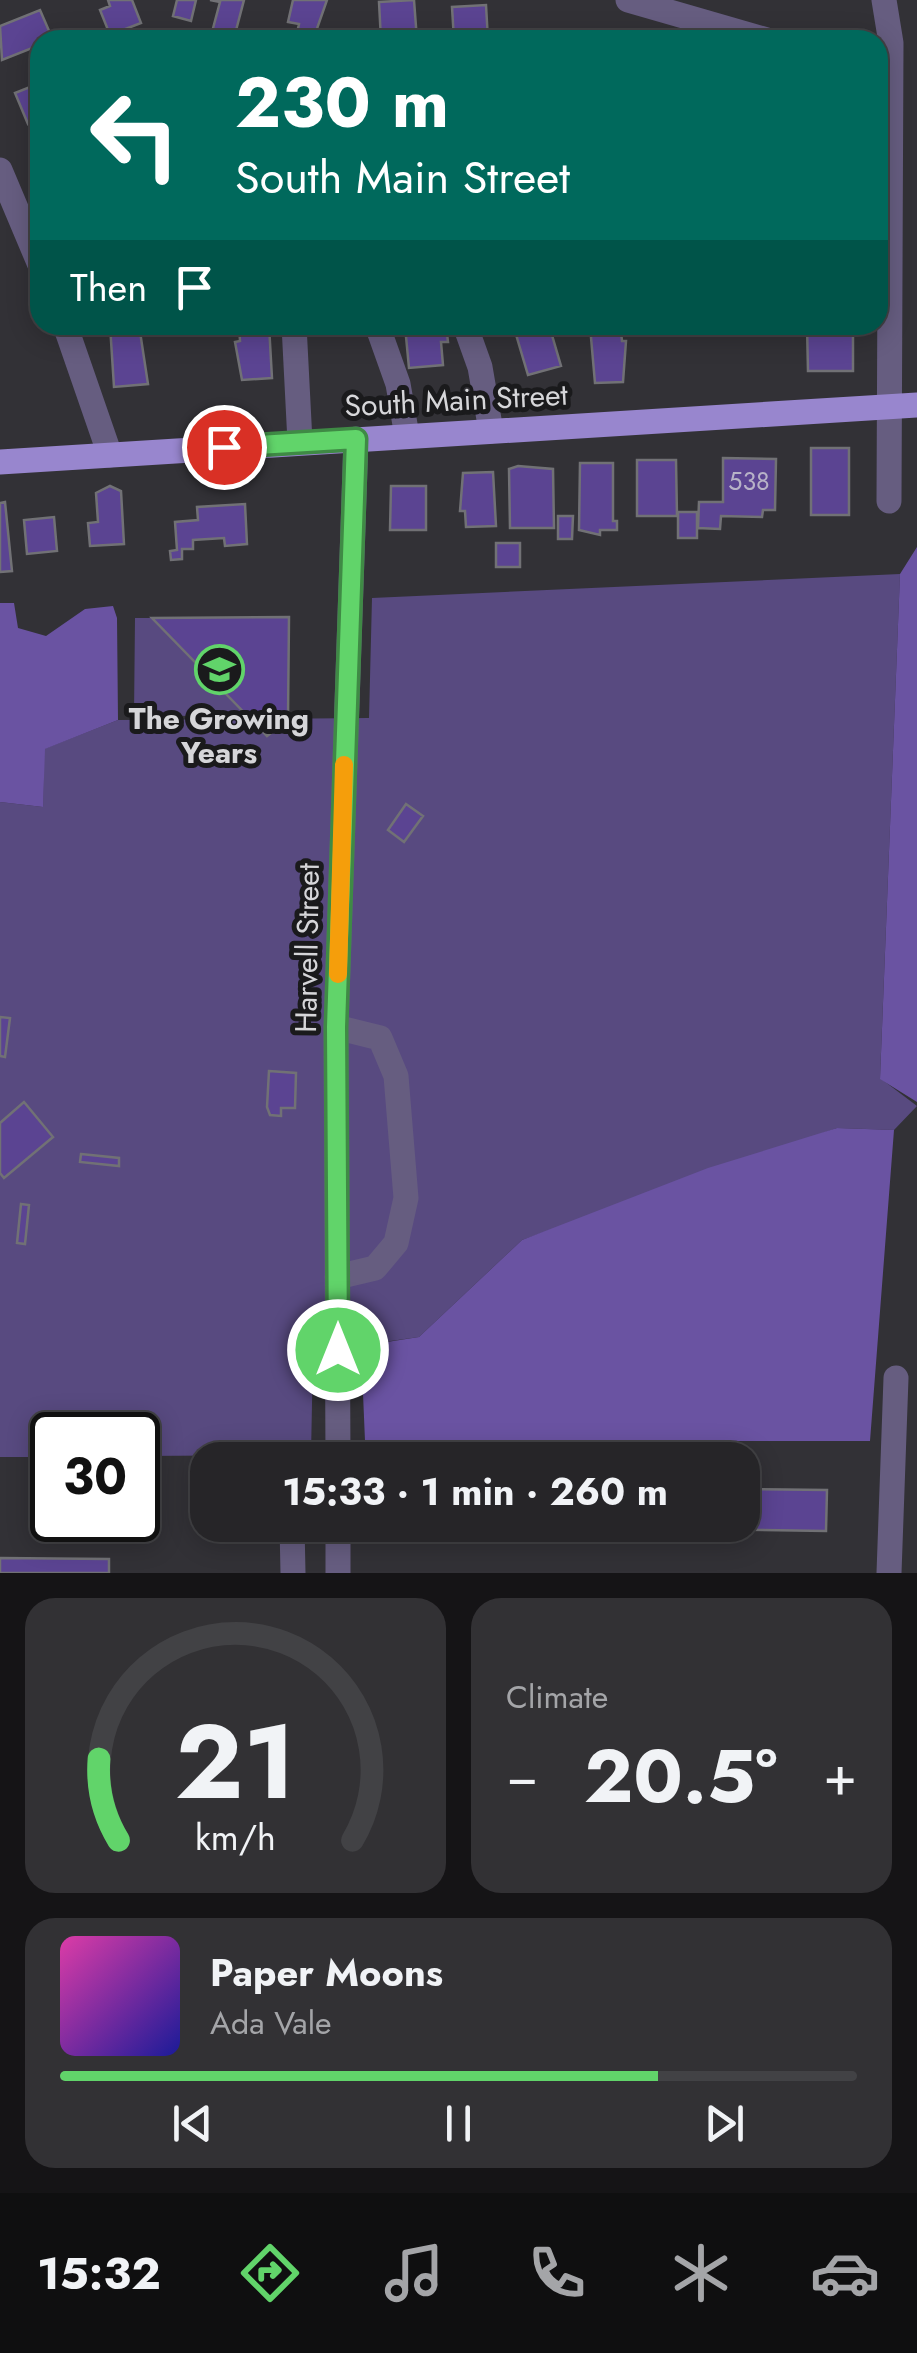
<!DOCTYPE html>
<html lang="en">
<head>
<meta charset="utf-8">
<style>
	body { margin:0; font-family:Jost,sans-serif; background:#323134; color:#f1f3f6; height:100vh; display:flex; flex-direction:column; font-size:38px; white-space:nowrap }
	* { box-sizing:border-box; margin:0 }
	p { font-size:32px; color:#a4a5a8 }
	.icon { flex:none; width:55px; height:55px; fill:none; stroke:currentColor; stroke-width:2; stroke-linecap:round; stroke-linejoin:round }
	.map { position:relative; height:1573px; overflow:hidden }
	.side { display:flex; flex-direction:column; gap:25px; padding:25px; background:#151416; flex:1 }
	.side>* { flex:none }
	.hud { position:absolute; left:30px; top:30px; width:858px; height:305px; border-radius:30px; box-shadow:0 5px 25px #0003,0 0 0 2px #424245; background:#00695c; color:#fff; overflow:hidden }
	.speed { position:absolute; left:30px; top:1412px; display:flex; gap:20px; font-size:50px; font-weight:700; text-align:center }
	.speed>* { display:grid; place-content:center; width:130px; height:130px; border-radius:50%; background:#262528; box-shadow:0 5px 25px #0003,0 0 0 2px #424245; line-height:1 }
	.speed .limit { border:5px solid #111; border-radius:15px; background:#fff; color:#111 }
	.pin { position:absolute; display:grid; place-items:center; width:85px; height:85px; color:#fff; margin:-42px; border:5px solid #fff; border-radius:50%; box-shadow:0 2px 10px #0007 }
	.me { position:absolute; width:110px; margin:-55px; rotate:0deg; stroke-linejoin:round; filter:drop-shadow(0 0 8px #0008) }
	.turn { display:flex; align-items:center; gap:35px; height:210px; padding:0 40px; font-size:45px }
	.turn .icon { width:130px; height:130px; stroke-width:2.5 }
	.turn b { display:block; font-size:70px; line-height:85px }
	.then { display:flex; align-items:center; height:95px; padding:0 40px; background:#0003; gap:20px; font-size:38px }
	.big { font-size:75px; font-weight:700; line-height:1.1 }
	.side .card { flex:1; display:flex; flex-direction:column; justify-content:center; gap:15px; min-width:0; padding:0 35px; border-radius:30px; background:#323134 }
	.side .dial { align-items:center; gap:0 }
	.dial svg { height:260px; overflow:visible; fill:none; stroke:#424245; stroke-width:7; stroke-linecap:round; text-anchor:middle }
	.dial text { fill:#f1f3f6; stroke:none }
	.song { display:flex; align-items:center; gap:30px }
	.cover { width:120px; height:120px; border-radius:15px; background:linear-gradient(135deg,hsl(320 70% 55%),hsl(240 70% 35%)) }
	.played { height:10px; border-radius:5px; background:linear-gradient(90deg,#61d46a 75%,#424245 75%) }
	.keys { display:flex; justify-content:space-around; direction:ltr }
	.heat { display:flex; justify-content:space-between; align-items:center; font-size:55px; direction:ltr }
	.side .tiles { flex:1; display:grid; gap:25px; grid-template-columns:1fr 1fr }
	.card:last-child { grid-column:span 2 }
	.trip { position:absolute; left:190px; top:1442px; width:570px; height:100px; border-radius:30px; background:#262528; box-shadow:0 5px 25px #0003,0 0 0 2px #424245; font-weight:700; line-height:100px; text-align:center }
	.tab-bar { display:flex; height:160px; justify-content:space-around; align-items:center; background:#0f0f10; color:#a4a5a8 }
	.tab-bar .icon { width:70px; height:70px }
	.tab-bar .on { color:#61d46a }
	.tab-bar b { font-size:45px; color:#f1f3f6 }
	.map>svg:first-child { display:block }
	.green { fill:#584a80 }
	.forest { fill:#6a53a2 }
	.building { fill:#5b4492; stroke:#717175; stroke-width:2.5 }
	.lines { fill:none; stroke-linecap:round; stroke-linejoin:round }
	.minor { stroke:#665d80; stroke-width:25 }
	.major { stroke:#9886ce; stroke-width:25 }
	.route-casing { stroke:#3f8a45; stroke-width:25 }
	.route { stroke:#61d46a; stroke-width:18 }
	.slow { stroke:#f59e0b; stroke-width:18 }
	.labels { text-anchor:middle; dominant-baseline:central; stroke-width:10; stroke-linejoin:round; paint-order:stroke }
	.number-label { font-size:25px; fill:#b7b2c7 }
	.street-label { font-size:30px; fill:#d6d6d9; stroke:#1a1a1c }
	.poi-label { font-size:30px; font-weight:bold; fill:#d6d6d9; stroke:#1a1a1c }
</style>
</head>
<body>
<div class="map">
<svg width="917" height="1573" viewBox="0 0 917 1573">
	<rect width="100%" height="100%" fill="#323136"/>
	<path class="green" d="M 900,574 L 880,1078 L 917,1106 L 894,1130 L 837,1128 L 522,1240 L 419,1337 L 313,1352 L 311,1455 L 138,1456 L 138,1435 L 52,1435 L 52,1457 L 0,1457 L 0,802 L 43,807 L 44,749 L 118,720 L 369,718 L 372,598 Z
		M 135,618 L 152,618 L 248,717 L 134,715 Z"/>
	<path class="forest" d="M 917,547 L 917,1102 L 880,1079 L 900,574 Z
		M 0,603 L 14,603 L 18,628 L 46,636 L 85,609 L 113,606 L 117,618 L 118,720 L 45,749 L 43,807 L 0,802 Z
		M 837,1128 L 894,1130 L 870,1441 L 365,1441 L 361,1346 L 419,1337 L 522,1240 L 708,1168 Z"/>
	<path class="building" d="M 108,0 L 132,0 L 141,23 L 110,35 L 100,10 L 110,6 Z
		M 177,0 L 196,0 L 191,21 L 173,16 Z
		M 210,0 L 244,0 L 234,38 L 212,32 L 220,2 Z
		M 293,0 L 327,0 L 313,40 L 296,37 L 299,24 L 288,22 Z
		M 414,0 L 417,40 L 381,40 L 379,2 Z
		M 486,5 L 488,40 L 454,40 L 452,7 Z
		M 40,10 L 53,40 L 40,40 L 40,45 L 2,60 L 0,26 Z
		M 40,83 L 40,119 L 28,124 L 15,93 Z
		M 110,325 L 139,325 L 148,384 L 114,387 Z
		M 239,325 L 269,325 L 272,378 L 242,380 L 235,342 L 240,341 Z
		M 446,325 L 448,342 L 441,342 L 443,365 L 409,368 L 405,326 Z
		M 535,325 L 549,325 L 561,366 L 528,375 L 515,331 Z
		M 613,325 L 613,332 L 621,332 L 622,341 L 626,341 L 623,382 L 595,383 L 590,326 Z
		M 807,325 L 853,325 L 853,371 L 808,371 Z
		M 811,448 L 849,448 L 849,515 L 811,515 Z
		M 723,458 L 776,459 L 775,510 L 763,510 L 762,517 L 721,516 L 720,529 L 698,528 L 699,502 L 723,502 Z
		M 637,460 L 676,460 L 677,516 L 637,516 Z
		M 580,463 L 613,463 L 613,521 L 617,521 L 617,530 L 600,530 L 600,535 L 579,530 Z
		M 518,466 L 553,469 L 554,528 L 510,528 L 509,469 Z
		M 493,472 L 496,526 L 466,527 L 465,511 L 460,511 L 463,473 Z
		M 110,486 L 121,491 L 124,544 L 90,546 L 88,523 L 98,522 L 96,493 Z
		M 391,486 L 426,486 L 426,530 L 390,530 Z
		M 5,502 L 12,571 L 0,572 L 0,503 Z
		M 245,504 L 247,544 L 225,546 L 224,538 L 193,540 L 193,549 L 182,549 L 182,559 L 171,560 L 170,551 L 177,550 L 175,522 L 198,520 L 197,507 Z
		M 678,512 L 697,512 L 697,538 L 678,538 Z
		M 558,516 L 573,516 L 572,539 L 558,539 Z
		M 54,517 L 57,551 L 27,554 L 24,520 Z
		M 496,543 L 520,543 L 520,567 L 496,567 Z
		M 289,617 L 288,720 L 267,736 L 152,618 Z
		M 406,804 L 423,816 L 404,842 L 388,830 Z
		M 0,1017 L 10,1018 L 5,1057 L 0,1056 Z
		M 269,1071 L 296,1073 L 295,1108 L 281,1108 L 281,1116 L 270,1115 L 267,1107 Z
		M 24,1102 L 53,1137 L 4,1178 L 0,1173 L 0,1123 Z
		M 81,1154 L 119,1158 L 119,1166 L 80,1162 Z
		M 21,1204 L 29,1205 L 25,1244 L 17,1243 Z
		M 138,1460 L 155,1460 L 155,1477 L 138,1477 Z
		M 742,1489 L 827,1490 L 826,1531 L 688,1529 L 688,1525 L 742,1525 Z
		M 549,1525 L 667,1525 L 667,1528 L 549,1527 Z
		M 0,1558 L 109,1559 L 109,1573 L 0,1573 Z"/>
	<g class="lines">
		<path class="minor" d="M 628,0 L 767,40
			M 884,0 L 891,43 L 889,501
			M 0,170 L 40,265
			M 65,325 L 110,455
			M 294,325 L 300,442
			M 377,325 L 398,384 L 407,436
			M 465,325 L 480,367 L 491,431
			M 336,1027 L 380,1038 L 396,1076 L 406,1198 L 396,1243 L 375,1268 L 337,1277
			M 338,1460 L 336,1027 L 356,439
			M 292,1525 L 293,1573
			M 338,1573 L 338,1525
			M 889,1573 L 896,1378"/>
		<path class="major" d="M 0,462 L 917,405"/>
	</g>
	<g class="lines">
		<defs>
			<path id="route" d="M 224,447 L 356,439 L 336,1027 L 338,1350"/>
		</defs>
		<use href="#route" class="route-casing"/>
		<use href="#route" class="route"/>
		<path class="slow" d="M 338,974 L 344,765"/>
	</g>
	<defs>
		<symbol id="school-ring" viewBox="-11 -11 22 22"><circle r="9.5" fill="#1a1a1c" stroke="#61d46a" stroke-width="1.5"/><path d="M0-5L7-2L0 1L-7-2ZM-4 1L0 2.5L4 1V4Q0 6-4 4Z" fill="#61d46a"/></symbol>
	</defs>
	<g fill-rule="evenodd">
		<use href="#school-ring" x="192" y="642" width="55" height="55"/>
	</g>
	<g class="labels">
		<g class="number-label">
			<text x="749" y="481">538</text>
		</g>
		<g class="street-label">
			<text transform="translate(456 400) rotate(-3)">South Main Street</text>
			<text transform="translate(307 948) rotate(-89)">Harvell Street</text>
		</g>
		<g class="poi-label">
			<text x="219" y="718">The Growing<tspan x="219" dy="34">Years</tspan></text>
		</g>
	</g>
</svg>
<div class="speed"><div class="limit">30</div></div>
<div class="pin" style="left:224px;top:447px;background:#d93025"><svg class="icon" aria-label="arrive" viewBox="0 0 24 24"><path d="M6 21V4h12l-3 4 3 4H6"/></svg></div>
<svg class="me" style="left:338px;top:1350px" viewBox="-20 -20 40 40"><circle r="17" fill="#61d46a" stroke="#fff" stroke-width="3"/><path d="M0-11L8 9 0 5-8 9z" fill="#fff"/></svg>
<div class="trip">15:33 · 1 min · 260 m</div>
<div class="hud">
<div class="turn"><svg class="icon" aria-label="left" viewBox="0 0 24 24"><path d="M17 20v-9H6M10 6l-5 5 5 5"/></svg><div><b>230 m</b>South Main Street</div></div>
<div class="then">Then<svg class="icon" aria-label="arrive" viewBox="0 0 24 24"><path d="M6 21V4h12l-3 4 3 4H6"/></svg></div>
</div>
</div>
<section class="side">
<div class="tiles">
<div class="card dial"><svg viewBox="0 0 100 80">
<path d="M14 69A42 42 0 1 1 86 69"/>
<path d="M14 69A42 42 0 0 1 8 44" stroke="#61d46a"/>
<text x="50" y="56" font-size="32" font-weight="700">21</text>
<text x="50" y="72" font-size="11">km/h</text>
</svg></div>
<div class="card"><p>Climate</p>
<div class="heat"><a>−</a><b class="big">20.5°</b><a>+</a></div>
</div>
<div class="card">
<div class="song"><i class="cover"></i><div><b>Paper Moons</b><p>Ada Vale</p></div></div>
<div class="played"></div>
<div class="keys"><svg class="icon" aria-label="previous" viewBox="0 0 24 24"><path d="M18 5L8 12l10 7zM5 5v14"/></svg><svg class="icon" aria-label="pause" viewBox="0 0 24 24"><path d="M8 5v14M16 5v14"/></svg><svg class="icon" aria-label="next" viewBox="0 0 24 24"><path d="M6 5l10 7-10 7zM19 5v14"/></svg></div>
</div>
</div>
</section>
<nav class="tab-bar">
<b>15:32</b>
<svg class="icon on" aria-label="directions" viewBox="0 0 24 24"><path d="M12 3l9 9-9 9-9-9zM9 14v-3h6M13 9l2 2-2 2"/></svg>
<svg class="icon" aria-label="music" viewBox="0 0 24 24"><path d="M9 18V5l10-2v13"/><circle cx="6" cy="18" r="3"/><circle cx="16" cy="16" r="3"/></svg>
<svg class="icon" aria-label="phone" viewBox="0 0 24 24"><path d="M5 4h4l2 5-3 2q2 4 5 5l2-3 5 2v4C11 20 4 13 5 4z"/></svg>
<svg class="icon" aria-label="climate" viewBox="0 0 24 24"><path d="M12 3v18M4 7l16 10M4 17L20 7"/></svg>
<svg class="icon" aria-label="car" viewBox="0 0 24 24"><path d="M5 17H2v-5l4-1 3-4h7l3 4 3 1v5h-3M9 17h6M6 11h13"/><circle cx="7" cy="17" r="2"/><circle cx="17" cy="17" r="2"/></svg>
</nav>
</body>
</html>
